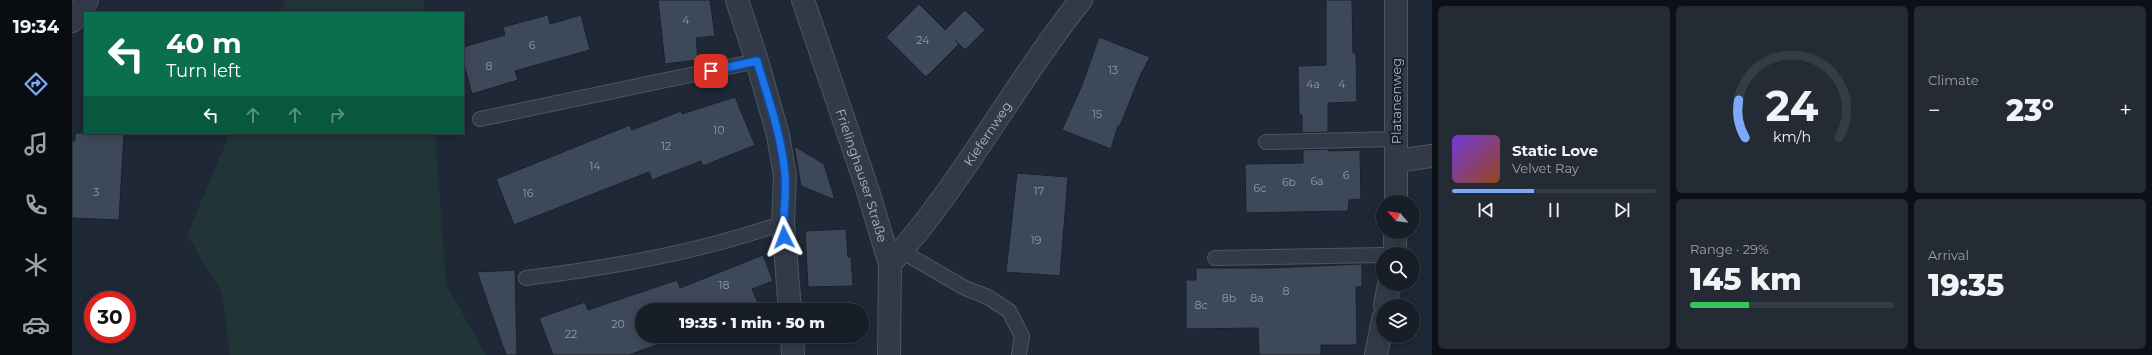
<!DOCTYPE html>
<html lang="en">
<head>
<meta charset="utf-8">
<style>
	body { margin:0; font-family:Montserrat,sans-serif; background:#242b34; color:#f1f3f6; height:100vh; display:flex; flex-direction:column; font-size:15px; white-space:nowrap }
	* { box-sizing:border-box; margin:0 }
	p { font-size:13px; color:#9ea2a8 }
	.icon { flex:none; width:22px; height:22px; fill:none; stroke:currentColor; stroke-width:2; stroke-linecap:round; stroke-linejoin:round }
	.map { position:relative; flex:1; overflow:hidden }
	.sheet { display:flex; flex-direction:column; gap:6px; padding:6px; background:#0d1016; width:720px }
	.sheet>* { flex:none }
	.banner { position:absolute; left:12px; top:12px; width:380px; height:122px; border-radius:0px; box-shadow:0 2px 10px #0003,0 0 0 1px #363c45; background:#0b6e4f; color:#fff; overflow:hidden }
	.needle { width:26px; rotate:298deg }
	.buttons { position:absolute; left:1304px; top:195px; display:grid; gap:8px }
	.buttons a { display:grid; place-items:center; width:44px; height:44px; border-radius:50%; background:#171e28; box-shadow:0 2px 10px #0003,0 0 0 1px #363c45; font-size:20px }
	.speed { position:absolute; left:12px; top:291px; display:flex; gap:8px; font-size:20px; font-weight:700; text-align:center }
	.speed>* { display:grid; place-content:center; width:52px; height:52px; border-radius:50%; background:#171e28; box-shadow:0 2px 10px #0003,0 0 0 1px #363c45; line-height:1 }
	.speed .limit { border:6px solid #d22; background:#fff; color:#111 }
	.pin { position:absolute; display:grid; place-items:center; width:34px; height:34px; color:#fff; margin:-17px; border-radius:8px; box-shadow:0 2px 6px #0006 }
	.me { position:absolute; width:44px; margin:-22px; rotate:357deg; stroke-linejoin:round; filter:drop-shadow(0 0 3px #0008) }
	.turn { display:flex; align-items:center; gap:14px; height:84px; padding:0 16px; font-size:18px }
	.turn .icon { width:52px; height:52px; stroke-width:2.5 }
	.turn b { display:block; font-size:28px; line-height:34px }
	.lanes { display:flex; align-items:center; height:38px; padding:0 16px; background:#0003; justify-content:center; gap:20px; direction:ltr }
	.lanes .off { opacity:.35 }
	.big { font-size:30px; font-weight:800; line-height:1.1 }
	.sheet .widget { flex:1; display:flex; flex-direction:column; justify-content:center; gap:6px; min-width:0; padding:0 14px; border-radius:6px; background:#242b34 }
	.sheet .dial { align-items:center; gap:0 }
	.dial svg { height:104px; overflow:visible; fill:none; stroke:#363c45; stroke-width:7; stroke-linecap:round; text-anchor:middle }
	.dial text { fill:#f1f3f6; stroke:none }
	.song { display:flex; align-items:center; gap:12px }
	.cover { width:48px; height:48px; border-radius:6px; background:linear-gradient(135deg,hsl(260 70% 55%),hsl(20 70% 35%)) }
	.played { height:4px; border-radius:2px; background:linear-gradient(90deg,#7da9f8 40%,#363c45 40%) }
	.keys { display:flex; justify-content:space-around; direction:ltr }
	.heat { display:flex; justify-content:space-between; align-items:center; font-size:22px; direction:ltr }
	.charge { height:6px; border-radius:3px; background:linear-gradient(90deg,#34c759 29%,#363c45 0) }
	.sheet .tiles { flex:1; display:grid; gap:6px; grid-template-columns:repeat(3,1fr) }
	.widget:first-child { grid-row:span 2 }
	.trip { position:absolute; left:563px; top:303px; width:234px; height:40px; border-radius:20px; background:#171e28; box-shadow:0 2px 10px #0003,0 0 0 1px #363c45; font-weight:800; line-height:40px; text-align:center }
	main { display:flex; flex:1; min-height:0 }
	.tab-bar { display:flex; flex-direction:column; width:72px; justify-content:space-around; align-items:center; background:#090c10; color:#9ea2a8 }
	.tab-bar .icon { width:28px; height:28px }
	.tab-bar .current { color:#7da9f8 }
	.tab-bar b { font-size:18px; color:#f1f3f6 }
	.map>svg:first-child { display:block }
	.green { fill:#213437 }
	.building { fill:#3d4859; stroke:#1a212d }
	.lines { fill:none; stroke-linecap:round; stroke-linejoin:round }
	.lane-casing { stroke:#4d5562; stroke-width:16 }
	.street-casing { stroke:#4d5562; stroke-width:24 }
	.lane { stroke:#333a47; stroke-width:14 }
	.street { stroke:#333a47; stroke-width:22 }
	.route-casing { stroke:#114b97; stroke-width:10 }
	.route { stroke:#1a73e8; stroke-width:7 }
	.labels { text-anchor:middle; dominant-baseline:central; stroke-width:4; stroke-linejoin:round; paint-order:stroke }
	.number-label { font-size:11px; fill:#919aa9 }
	.street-label { font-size:13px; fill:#adb5c4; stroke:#181f2b }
</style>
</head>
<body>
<main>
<nav class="tab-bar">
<b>19:34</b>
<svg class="icon current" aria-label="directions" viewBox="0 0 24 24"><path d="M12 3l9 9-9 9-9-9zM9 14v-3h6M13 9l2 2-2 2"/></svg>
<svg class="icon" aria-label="music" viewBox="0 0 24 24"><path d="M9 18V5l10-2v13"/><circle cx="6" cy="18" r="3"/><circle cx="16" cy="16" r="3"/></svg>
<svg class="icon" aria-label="phone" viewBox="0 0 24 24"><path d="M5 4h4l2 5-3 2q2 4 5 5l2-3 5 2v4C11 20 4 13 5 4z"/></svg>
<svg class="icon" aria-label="climate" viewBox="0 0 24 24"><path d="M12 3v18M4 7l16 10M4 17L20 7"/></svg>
<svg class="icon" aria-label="car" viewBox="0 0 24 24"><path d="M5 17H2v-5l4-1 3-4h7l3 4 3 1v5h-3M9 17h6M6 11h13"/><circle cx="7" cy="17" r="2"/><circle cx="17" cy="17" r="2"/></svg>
</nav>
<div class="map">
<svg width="1360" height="355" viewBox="0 0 1360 355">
	<rect width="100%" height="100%" fill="#1f2836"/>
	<path class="green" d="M 213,0 L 352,0 L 353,13 L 208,13 Z
		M 158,133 L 363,133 L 374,284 L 414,355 L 158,355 L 150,293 L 115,235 Z"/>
	<path class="building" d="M 586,0 L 638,0 L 643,36 L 624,38 L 626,60 L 593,64 Z
		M 1254,0 L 1280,0 L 1281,53 L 1284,53 L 1285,102 L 1256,103 L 1256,132 L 1230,133 L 1230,115 L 1227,115 L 1226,66 L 1254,65 Z
		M 847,4 L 873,30 L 893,10 L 913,30 L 893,50 L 883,40 L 887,44 L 854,77 L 814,37 Z
		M 476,15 L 478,24 L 509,15 L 518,50 L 443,71 L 446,80 L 400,94 L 391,61 L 391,47 L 433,35 L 431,27 Z
		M 1027,37 L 1078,57 L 1068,76 L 1048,126 L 1046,126 L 1039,149 L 990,130 L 1010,85 Z
		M 663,97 L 683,145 L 631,166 L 629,161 L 580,180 L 577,172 L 442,225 L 424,179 L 558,125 L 560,130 L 609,111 L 610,114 Z
		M 3,133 L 52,133 L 47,220 L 0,218 L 0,141 L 3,141 Z
		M 722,146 L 752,164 L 763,200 L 729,186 Z
		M 1256,149 L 1256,151 L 1288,150 L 1289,199 L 1277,200 L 1276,211 L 1174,213 L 1173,164 L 1231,163 L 1231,150 Z
		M 945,173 L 996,177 L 988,276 L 934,272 Z
		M 774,229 L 776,257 L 779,257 L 781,286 L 736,287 L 733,231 Z
		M 691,255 L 701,281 L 680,289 L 689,310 L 570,310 L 570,336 L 608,336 L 557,355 L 481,355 L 467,318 L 513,302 L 516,310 L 605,280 L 608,288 Z
		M 1290,264 L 1290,287 L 1284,287 L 1285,345 L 1249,345 L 1249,355 L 1187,355 L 1186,328 L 1114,329 L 1114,280 L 1124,280 L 1124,268 L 1199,268 Z
		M 443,270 L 445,355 L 434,355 L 405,272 Z"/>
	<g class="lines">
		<defs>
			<path id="lane" d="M 408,119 L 685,61
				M 1194,142 L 1324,139
				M 829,251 L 893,288 L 916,297 L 937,311 L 950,336 L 947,355
				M 1143,258 L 1311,255
				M 454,278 C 543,267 627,252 711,223"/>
			<g id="street">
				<path d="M 665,0 L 685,61 L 706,135 L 713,176 L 711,223 L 718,310"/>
				<path id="s1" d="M 731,0 L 795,188 L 818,264 L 817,355"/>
				<path d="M 0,21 L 15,0"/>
				<path d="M 1325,161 L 1360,156"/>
				<path d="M 1324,202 L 1324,0"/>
				<path d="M 1323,254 L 1323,232"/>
				<path id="s2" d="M 818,264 C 891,183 941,85 1009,0"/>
				<path d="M 1313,306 L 1317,284"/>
				<path d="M 720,336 L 721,355"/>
				<path d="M 1304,355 L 1311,319"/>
			</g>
		</defs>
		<use href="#lane" class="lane-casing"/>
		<use href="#street" class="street-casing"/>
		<use href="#lane" class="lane"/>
		<use href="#street" class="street"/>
	</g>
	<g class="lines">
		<defs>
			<path id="route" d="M 639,71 L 685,61 C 696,98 710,137 713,175 C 715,196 710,217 712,237"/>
		</defs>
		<use href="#route" class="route-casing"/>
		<use href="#route" class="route"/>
	</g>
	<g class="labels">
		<g class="number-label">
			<text x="614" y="20">4</text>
			<text x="851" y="40">24</text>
			<text x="460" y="45">6</text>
			<text x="417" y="66">8</text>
			<text x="1041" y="70">13</text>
			<text x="1241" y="84">4a</text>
			<text x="1270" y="84">4</text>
			<text x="1025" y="114">15</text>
			<text x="647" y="130">10</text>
			<text x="594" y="146">12</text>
			<text x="523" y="166">14</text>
			<text x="1274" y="175">6</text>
			<text x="1245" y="181">6a</text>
			<text x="1217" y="182">6b</text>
			<text x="1188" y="188">6c</text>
			<text x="967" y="191">17</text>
			<text x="24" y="192">3</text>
			<text x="456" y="193">16</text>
			<text x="964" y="240">19</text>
			<text x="652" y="285">18</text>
			<text x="1214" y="291">8</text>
			<text x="1157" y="298">8b</text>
			<text x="1185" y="298">8a</text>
			<text x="1129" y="305">8c</text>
			<text x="546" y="324">20</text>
			<text x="499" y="334">22</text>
		</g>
		<g class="street-label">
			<text transform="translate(1324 101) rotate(-90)">Platanenweg</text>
			<text stroke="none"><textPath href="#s2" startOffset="163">Kiefernweg</textPath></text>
			<text stroke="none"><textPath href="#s1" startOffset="185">Frielinghauser Straße</textPath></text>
		</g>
	</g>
</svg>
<div class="buttons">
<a><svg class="needle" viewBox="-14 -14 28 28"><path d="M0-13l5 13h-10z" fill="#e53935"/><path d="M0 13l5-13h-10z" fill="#9ea2a8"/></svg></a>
<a><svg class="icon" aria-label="search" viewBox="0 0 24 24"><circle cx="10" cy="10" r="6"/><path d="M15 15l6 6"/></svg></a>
<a><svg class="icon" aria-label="layers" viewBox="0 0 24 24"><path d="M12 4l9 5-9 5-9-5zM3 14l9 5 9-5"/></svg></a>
</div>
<div class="speed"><div class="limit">30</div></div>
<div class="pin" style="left:639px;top:71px;background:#d93025"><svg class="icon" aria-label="arrive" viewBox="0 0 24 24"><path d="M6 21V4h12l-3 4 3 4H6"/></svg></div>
<svg class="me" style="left:712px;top:237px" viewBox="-20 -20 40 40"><path d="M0-17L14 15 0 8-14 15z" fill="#1a73e8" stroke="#fff" stroke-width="4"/></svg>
<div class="trip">19:35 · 1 min · 50 m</div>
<div class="banner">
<div class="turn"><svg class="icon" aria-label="left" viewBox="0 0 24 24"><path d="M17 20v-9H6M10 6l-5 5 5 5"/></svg><div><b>40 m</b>Turn left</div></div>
<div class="lanes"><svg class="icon" aria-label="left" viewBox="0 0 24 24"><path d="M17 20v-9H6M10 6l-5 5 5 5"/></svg><svg class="icon off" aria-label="ahead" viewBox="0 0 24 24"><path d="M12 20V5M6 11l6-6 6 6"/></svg><svg class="icon off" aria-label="ahead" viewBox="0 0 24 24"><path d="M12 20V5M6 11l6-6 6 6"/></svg><svg class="icon off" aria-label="right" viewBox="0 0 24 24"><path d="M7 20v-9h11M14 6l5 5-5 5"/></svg></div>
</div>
</div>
<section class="sheet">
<div class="tiles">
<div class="widget">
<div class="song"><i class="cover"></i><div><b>Static Love</b><p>Velvet Ray</p></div></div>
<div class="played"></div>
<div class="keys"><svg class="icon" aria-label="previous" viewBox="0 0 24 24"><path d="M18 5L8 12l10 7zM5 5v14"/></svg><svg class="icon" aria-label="pause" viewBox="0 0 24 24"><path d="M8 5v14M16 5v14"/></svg><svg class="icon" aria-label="next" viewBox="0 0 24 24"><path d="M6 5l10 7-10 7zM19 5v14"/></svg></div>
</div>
<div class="widget dial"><svg viewBox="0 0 100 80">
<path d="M14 69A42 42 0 1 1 86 69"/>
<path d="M14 69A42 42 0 0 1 9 40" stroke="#7da9f8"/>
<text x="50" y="56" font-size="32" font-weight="700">24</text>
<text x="50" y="72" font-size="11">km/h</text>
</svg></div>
<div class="widget"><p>Climate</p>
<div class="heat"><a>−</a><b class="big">23°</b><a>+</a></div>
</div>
<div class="widget"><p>Range · 29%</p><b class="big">145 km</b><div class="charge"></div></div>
<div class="widget"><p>Arrival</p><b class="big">19:35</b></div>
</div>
</section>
</main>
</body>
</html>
